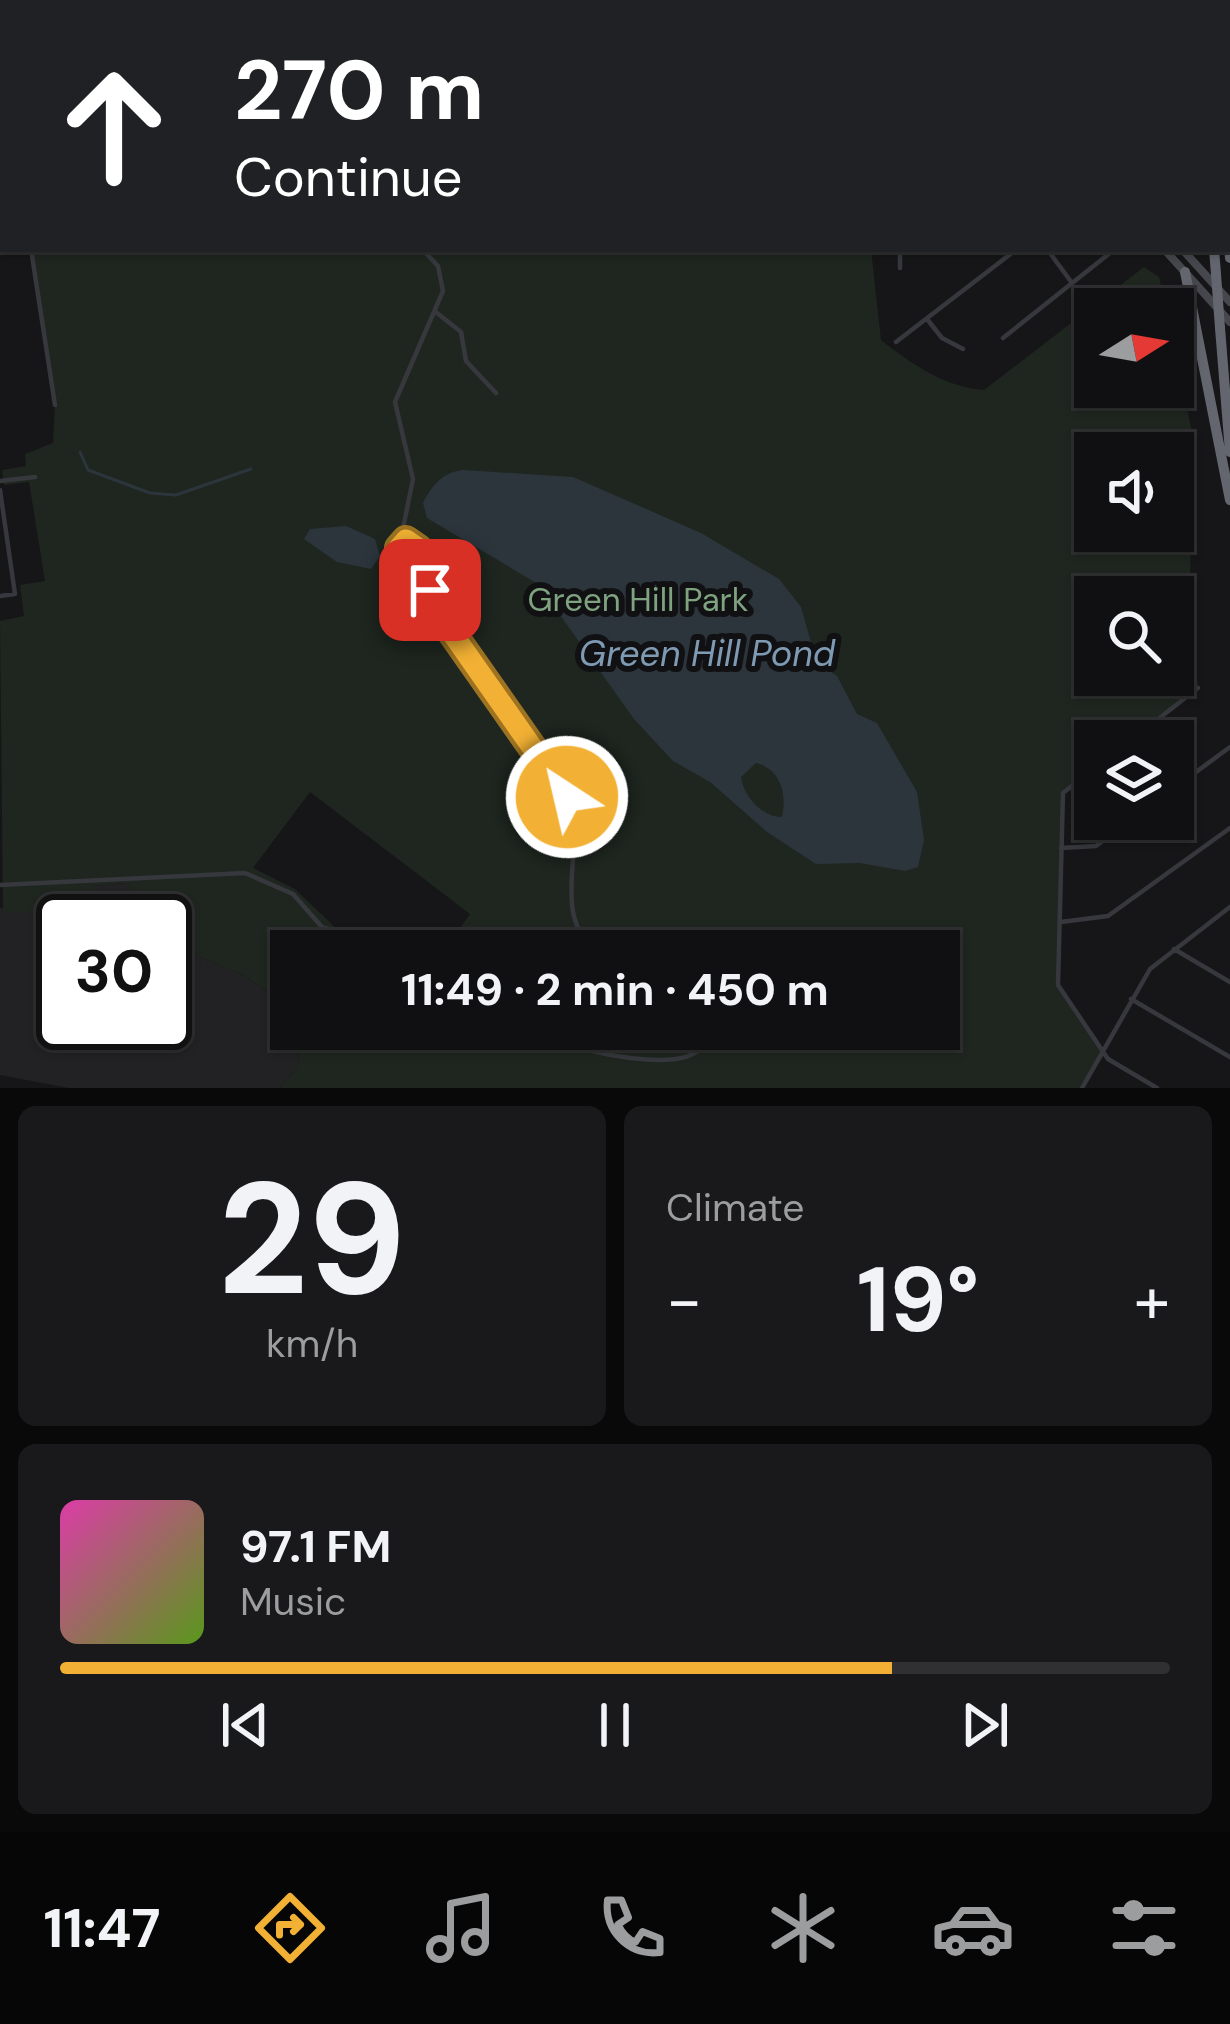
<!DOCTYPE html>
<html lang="en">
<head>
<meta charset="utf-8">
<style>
	body { margin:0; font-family:"DM Sans",sans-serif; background:#19191b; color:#f1f3f6; height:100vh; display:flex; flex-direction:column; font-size:45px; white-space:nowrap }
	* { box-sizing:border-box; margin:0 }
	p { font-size:39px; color:#9c9d9f }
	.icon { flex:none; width:66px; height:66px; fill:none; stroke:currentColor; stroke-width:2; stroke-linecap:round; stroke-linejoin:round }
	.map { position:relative; height:1088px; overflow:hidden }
	.details { display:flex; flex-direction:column; gap:18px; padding:18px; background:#09090a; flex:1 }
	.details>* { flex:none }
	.guide { position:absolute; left:0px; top:0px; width:1230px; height:252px; box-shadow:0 3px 9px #0004,0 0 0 3px #303032; background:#202124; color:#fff; overflow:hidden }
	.needle { width:78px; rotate:79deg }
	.controls { position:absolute; left:1074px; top:288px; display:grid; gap:24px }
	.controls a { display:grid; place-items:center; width:120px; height:120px; border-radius:0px; background:#101012; box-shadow:0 3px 9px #0004,0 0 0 3px #303032; font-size:60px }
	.speed { position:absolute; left:36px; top:894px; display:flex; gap:24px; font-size:60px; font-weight:700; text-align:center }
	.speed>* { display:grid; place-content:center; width:156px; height:156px; border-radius:50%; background:#101012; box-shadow:0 3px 9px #0004,0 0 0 3px #303032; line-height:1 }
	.speed .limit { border:6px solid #111; border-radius:18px; background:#fff; color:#111 }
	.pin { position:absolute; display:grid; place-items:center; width:102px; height:102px; color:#fff; margin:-51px; border-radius:24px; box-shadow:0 6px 18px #0006 }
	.me { position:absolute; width:132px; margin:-66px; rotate:325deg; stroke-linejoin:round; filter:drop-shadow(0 0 9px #0008) }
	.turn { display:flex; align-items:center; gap:42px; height:252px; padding:0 36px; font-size:54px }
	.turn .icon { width:156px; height:156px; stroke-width:2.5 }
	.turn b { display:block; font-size:84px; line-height:102px }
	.big { font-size:90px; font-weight:700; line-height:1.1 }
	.details .card { flex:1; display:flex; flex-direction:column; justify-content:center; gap:18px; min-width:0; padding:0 42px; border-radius:18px; background:#19191b }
	.details .dial { align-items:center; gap:0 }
	.dial b { font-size:156px; line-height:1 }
	.song { display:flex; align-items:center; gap:36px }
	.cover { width:144px; height:144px; border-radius:18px; background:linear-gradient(135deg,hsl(320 70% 55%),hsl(90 70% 35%)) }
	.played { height:12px; border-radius:6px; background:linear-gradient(90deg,#f2b134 75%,#303032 75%) }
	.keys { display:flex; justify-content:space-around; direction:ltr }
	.heat { display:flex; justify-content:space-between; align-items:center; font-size:66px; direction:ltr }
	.details .tiles { flex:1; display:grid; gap:18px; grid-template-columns:1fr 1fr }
	.card:last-child { grid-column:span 2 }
	.trip { position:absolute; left:270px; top:930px; width:690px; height:120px; border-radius:0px; background:#101012; box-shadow:0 3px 9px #0004,0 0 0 3px #303032; font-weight:700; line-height:120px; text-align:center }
	.menu { display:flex; height:192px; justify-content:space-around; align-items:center; background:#060607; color:#9c9d9f }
	.menu .icon { width:84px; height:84px }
	.menu .on { color:#f2b134 }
	.menu b { font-size:54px; color:#f1f3f6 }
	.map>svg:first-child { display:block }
	.built { fill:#222225; fill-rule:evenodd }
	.green { fill:#1e261f; fill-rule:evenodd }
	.water { fill:#2c353c; fill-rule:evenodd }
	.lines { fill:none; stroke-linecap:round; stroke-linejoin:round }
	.stream { stroke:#2c353c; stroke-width:3 }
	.street { stroke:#37383d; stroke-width:4.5 }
	.secondary { stroke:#45474d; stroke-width:8 }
	.highway { stroke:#63666e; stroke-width:10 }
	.highway-bridge { stroke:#63666e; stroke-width:10 }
	.route-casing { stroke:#9d7322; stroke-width:30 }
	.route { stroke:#f2b134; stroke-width:21 }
	.labels { text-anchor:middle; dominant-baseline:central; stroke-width:12; stroke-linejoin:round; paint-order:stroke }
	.park-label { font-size:33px; fill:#7fa381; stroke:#111113 }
	.water-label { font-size:36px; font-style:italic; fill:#7f9bb3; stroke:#111113 }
</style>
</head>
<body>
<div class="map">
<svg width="1230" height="1088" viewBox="0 0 1230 1088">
	<rect width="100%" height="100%" fill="#161618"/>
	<path class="built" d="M 127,883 L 137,898 L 175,907 L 186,922 L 190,953 L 245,976 L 291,1009 L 291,1029 L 300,1029 L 298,1066 L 280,1088 L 69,1088 L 0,1075 L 0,908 L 53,912 L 54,901 L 93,902 L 94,886 ZM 63,921 L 165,921 L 165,1023 L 63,1023 Z"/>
	<path class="green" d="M 31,249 L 871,249 L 881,340 C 912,364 944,387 984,390 L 1144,267 L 1159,277 L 1166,309 L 1095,309 L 1095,387 L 1173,387 L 1173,342 L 1192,432 L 1190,602 L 1198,688 L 1130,741 L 1122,741 L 1108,725 L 1085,739 L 1095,754 L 1095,768 L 1063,793 L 1058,984 L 1102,1051 L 1082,1088 L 280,1088 L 298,1066 L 300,1029 L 939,1029 L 939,951 L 444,951 L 470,914 L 310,792 L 253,868 L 295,889 L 360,951 L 291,951 L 291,1009 L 245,976 L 190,953 L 186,922 L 175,907 L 137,898 L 126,883 L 94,886 L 94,902 L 54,901 L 53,913 L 3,912 L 0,621 L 24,616 L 20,585 L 45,581 L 29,482 L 4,485 L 2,470 L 26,466 L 25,454 L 53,443 L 55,405 ZM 1095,453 L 1173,453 L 1173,531 L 1095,531 ZM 1095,597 L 1173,597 L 1173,675 L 1095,675 Z"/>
	<path class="water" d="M 463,470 L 573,477 L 701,533 L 779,579 L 801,607 L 817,663 L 837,676 L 857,714 L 877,723 L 917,792 L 924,840 L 918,867 L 905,871 L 860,863 L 816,864 L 767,832 L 710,782 L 673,761 L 634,719 L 538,584 L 427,518 L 423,503 C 432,485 443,472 463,470 ZM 756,763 C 782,769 787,797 782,817 C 763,818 743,796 741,777 Z
		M 346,526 L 375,539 L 380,556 L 371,569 L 337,562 L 304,539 L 310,529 Z"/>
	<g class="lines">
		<path class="stream" d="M 80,452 L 88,470 L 150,493 L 176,495 L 251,469"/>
		<path class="street" d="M 402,0 L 427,3
			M 1045,0 L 1046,3
			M 1133,0 L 1134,3
			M 41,3 L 42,0
			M 114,3 L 114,0
			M 180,3 L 181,0
			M 255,3 L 255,0
			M 328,3 L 328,0
			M 494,3 L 495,0
			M 620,3 L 621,0
			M 745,3 L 745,0
			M 783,3 L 783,0
			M 965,3 L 996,0
			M 0,96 L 3,96
			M 0,143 L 3,143
			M 31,249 L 55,405
			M 422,249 L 438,266 L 443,291 L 395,402 L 413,479 L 399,548 L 567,797 C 588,852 549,909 595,951
			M 900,249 L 900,268
			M 1047,249 L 1072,283
			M 437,313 L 461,332 L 466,361 L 496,393
			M 927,319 L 942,338 L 963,349
			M 1003,338 L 1115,249
			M 896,342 L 1017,249
			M 0,481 L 35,477
			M 0,490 L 15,594 L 0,596
			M 399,547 L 406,540 L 416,543 L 437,597
			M 1130,741 L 1198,688
			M 1095,768 L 1063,793 L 1058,985 L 1108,1059 L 1157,1088
			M 1173,789 L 1230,747
			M 1061,848 L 1096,846 L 1133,819
			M 0,885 L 245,873 L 293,894 L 343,951
			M 1061,922 L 1108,916 L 1230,828
			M 326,928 L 356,951
			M 1174,949 L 1230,982
			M 1131,999 L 1230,1057
			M 521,1029 C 566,1048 711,1088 708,1029
			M 1082,1088 L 1150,969 L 1230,907"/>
		<path class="secondary" d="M 843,0 L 847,3
			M 1214,0 L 1215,3
			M 1227,44 L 1230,55
			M 1164,249 L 1230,322
			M 1182,249 L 1230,302"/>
		<path class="highway" d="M 1163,0 L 1164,3
			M 1178,0 L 1179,3
			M 1227,227 L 1230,258
			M 1214,249 L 1216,274
			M 1185,272 L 1230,500
			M 1220,328 L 1230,452"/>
		<path class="highway-bridge" d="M 1216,274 L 1220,328"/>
	</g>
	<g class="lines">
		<defs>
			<path id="route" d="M 430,590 L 399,548 L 406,540 L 419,549 L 452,633 L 567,797"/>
		</defs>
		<use href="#route" class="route-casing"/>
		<use href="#route" class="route"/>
	</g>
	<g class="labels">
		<g class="park-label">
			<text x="638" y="599">Green Hill Park</text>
		</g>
		<g class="water-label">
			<text x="707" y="653">Green Hill Pond</text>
		</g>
	</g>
</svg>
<div class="controls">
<a><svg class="needle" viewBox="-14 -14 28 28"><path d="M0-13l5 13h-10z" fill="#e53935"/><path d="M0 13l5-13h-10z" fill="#9c9d9f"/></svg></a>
<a><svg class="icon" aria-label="sound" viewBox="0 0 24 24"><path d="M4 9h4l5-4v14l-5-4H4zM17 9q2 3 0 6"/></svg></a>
<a><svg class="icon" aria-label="search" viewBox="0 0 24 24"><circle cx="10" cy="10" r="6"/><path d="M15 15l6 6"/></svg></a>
<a><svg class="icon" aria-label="layers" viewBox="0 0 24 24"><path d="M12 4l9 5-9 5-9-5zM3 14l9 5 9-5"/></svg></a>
</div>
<div class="speed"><div class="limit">30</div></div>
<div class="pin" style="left:430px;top:590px;background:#d93025"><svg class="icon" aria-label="arrive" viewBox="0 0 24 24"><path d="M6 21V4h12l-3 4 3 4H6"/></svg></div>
<svg class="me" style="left:567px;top:797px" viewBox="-20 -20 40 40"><circle r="17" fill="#f2b134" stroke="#fff" stroke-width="3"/><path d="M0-11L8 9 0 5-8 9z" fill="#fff"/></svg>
<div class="trip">11:49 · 2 min · 450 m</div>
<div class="guide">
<div class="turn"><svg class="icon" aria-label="ahead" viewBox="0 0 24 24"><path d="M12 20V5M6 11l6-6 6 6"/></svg><div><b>270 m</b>Continue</div></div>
</div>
</div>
<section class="details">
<div class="tiles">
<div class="card dial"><b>29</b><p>km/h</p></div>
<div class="card"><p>Climate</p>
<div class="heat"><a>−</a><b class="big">19°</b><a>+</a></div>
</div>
<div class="card">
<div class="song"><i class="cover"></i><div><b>97.1 FM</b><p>Music</p></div></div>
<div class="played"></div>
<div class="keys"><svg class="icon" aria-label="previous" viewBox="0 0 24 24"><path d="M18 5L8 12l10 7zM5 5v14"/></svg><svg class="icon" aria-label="pause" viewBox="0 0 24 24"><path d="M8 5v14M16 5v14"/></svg><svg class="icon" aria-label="next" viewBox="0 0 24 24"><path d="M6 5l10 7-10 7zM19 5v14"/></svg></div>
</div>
</div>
</section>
<nav class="menu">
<b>11:47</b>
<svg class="icon on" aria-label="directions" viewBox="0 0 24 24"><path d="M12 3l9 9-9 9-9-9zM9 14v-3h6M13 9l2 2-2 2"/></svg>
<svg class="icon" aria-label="music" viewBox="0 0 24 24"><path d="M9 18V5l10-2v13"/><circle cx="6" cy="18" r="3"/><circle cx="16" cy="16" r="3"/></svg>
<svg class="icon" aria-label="phone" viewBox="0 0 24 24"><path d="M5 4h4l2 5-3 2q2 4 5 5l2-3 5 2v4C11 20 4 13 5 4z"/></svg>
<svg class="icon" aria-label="climate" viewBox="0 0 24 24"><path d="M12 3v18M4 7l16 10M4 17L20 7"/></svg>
<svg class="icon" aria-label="car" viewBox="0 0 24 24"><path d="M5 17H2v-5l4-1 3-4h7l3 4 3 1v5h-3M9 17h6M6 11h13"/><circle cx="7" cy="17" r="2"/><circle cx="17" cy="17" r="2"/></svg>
<svg class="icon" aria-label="filters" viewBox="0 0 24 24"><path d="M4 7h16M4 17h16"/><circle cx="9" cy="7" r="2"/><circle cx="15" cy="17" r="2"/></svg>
</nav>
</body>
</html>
